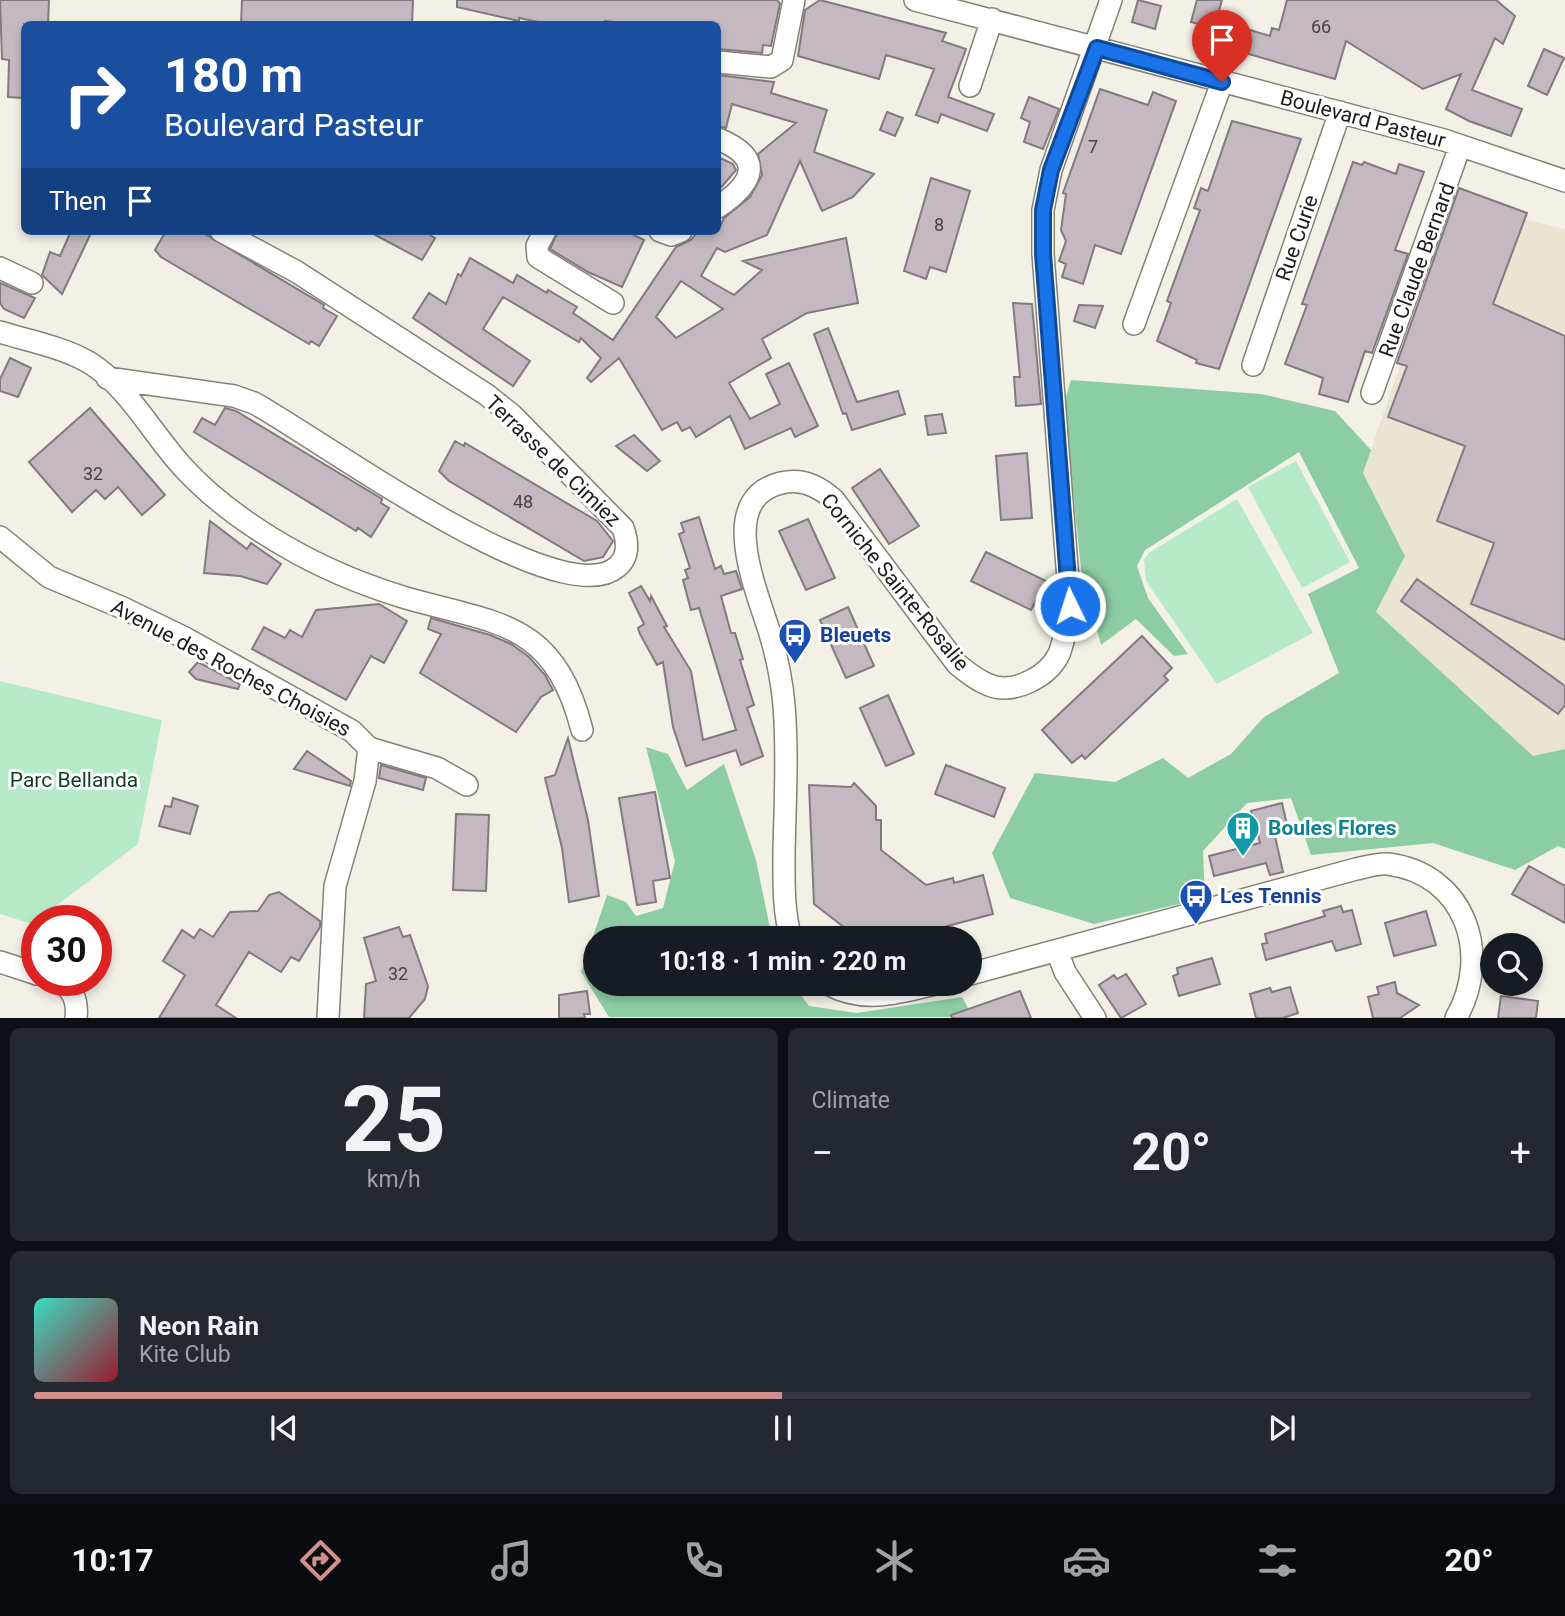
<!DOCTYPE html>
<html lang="en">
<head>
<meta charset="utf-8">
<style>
	body { margin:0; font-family:Roboto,sans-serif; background:#242831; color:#f1f3f6; height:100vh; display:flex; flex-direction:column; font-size:26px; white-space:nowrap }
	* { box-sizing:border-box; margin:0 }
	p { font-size:23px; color:#9ea1a6 }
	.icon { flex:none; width:38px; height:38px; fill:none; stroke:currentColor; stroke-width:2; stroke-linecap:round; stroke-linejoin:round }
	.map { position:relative; height:1018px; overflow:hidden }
	.details { display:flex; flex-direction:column; gap:10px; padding:10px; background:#0d0f14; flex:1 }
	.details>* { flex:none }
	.hud { position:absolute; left:21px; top:21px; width:700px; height:214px; border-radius:10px; box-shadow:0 4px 10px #0003; background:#1a4fa0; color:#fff; overflow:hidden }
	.controls { position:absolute; left:1480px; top:933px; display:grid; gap:14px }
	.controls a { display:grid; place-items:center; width:63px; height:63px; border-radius:50%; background:#171b24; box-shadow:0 4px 10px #0003; font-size:35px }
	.speed { position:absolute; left:21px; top:905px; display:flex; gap:14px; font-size:35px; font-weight:700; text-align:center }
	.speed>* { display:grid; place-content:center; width:91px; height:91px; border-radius:50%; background:#171b24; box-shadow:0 4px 10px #0003; line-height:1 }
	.speed .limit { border:10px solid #d22; background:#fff; color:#111 }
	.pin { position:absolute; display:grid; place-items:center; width:60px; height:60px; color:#fff; margin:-72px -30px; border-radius:50% 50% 50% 0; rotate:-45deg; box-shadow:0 0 7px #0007 }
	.pin .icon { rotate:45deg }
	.me { position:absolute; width:77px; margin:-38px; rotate:356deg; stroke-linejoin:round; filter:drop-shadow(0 0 5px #0008) }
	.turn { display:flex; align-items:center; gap:24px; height:147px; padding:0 28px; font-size:32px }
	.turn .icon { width:91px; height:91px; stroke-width:2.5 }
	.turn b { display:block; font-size:49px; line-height:60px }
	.then { display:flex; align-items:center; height:66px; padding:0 28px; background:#0003; gap:14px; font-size:26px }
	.big { font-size:52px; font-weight:700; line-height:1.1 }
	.details .tile { flex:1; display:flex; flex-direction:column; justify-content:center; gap:10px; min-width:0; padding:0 24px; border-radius:10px; background:#242831 }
	.details .dial { align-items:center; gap:0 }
	.dial b { font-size:91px; line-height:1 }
	.song { display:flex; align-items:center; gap:21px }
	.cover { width:84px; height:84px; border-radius:10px; background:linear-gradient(135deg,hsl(170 70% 55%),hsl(350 70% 35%)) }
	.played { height:7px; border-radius:4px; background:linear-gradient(90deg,#d1908e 50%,#363941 50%) }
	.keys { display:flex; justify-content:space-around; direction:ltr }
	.heat { display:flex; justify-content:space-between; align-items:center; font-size:38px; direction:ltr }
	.details .tiles { flex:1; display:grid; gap:10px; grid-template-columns:1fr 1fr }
	.tile:last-child { grid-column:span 2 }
	.trip { position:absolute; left:583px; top:926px; width:399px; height:70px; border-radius:35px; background:#171b24; box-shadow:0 4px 10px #0003; font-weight:700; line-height:70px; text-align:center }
	.tab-bar { display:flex; height:112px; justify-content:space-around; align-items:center; background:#090b0e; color:#9ea1a6 }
	.tab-bar .icon { width:49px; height:49px }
	.tab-bar .current { color:#d1908e }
	.tab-bar b { font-size:32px; color:#f1f3f6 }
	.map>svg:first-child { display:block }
	.built { fill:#e9e5d2 }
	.green { fill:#b7ebc8 }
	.forest { fill:#8dcda4 }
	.building { fill:#c4b9c0; stroke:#837980; stroke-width:2; fill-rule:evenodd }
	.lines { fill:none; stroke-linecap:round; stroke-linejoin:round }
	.minor-casing { stroke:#848278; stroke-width:24 }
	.minor { stroke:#fff; stroke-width:21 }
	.route-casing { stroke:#114b97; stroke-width:18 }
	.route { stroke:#1a73e8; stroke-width:12 }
	.labels { text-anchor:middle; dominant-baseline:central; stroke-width:6; stroke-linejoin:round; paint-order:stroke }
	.number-label { font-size:18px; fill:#474342 }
	.street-label { font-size:21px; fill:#1d1c18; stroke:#fff }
	.transit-label { font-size:21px; font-weight:bold; fill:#164399; stroke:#fff; text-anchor:start }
	.park-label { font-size:21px; fill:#0d3f25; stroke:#fff }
	.culture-label { font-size:21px; font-weight:bold; fill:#0d838f; stroke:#fff; text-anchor:start }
</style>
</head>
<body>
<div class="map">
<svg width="1565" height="1018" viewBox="0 0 1565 1018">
	<rect width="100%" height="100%" fill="#f3f0e5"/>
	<path class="built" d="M 1456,203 L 1565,229 L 1565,749 L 1533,756 L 1376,612 L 1405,556 L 1363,473 Z"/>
	<path class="green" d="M 1296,461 L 1350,562 L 1302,588 L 1248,487 Z
		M 1237,499 L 1313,633 L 1217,684 L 1146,581 L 1144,559 L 1150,552 Z
		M 0,681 L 162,720 L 138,844 L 32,924 L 0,914 Z"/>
	<path class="forest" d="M 1071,380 L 1261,394 L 1335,411 L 1371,450 L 1363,473 L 1405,556 L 1376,612 L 1533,756 L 1565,749 L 1565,849 L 1558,846 L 1515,870 L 1433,843 L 1311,855 L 1291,798 L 1247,803 L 1203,851 L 1205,898 L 1094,924 L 1010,898 L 992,853 L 1035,773 L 1115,782 L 1163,758 L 1188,778 L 1231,754 L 1264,717 L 1339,673 L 1308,594 L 1359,568 L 1299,452 L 1145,550 L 1137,566 L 1148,598 L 1188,654 L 1174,656 L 1136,619 L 1101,645 L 1081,569 L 1064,403 Z
		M 646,747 L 668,754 L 687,790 L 724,764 L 756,860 L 772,938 L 595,938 L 595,984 L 793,984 L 809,1006 L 857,1013 L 962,997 L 973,1017 L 609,1017 L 581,972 L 607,895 L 626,902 L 636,916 L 663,908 L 675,861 Z"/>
	<path class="building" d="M 0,0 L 49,0 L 48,24 L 24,24 L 24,98 L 8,97 L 9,60 L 2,59 Z
		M 242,0 L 413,0 L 412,24 L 241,24 Z
		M 457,0 L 777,0 L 780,4 L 771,46 L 763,45 L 762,53 L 718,49 L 718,24 L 627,24 L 605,21 L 605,24 L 548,24 L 519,18 L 519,21 L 457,7 Z
		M 820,0 L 946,33 L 942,41 L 966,49 L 948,97 L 994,114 L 987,131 L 941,114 L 938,123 L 916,115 L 934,69 L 886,55 L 879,79 L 798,56 L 805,10 Z
		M 1138,0 L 1161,6 L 1155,29 L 1132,22 Z
		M 1197,0 L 1222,0 L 1214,28 L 1191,22 Z
		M 1287,0 L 1496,0 L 1515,16 L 1503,44 L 1495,38 L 1472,90 L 1522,109 L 1511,136 L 1469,121 L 1446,109 L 1461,74 L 1423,89 L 1346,41 L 1335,79 L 1228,48 L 1233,25 L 1270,36 L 1272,28 L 1279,30 Z
		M 1544,49 L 1564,58 L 1547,95 L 1528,86 Z
		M 718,75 L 774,82 L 771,93 L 827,110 L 814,152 L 874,174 L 853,197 L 822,211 L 800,161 L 767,235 L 725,252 L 717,248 L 701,276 L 734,295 L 762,270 L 743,261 L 846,238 L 858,303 L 807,313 L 762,339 L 771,358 L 729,383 L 750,419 L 780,404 L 766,374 L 789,363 L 818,426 L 795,437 L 791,428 L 745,449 L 730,416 L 696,437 L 690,427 L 682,431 L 677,422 L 662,430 L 619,358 L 591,382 L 587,378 L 601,358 L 581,338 L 579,342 L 503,297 L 483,329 L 530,361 L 513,386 L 413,318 L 429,293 L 446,304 L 458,274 L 461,276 L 470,258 L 513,283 L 517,275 L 547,293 L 548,290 L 577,307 L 573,313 L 613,340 L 676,247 L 691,240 L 698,231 L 718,231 L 724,218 L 750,197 L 762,175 L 758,154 L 796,123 L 732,104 L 726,128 L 718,126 ZM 681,281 L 723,309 L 676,338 L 656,317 Z
		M 1100,89 L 1148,105 L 1153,92 L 1176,101 L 1121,254 L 1095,245 L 1083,284 L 1062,277 L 1066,264 L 1059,261 L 1066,241 L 1061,230 L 1066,194 L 1063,193 Z
		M 1029,97 L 1059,109 L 1043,149 L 1024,142 L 1030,122 L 1021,118 Z
		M 887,112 L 903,118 L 895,136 L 880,130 Z
		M 1232,121 L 1301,139 L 1219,369 L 1196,363 L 1197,360 L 1157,341 L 1171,303 L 1167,301 L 1200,210 L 1194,208 L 1201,188 L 1208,191 Z
		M 718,157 L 733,164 L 736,170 L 718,191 Z
		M 1353,162 L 1362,165 L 1364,162 L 1396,174 L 1399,164 L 1424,172 L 1395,250 L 1408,254 L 1372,353 L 1365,351 L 1348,402 L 1319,394 L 1323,378 L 1285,364 L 1307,305 L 1302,304 Z
		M 931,178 L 970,191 L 946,272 L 930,267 L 926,279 L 904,271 Z
		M 1459,188 L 1527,213 L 1493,304 L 1565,336 L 1565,640 L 1471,604 L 1494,543 L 1437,521 L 1465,446 L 1388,417 L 1407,366 L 1397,363 Z
		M 71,231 L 92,231 L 62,294 L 42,275 L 50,252 L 60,256 Z
		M 166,231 L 200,231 L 324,305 L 323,308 L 337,316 L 319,346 L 311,341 L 309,344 L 161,257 L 155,250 Z
		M 368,231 L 423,231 L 435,238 L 422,260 Z
		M 558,231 L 626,231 L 644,240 L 622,287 L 588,272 L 550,249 Z
		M 0,283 L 35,298 L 24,318 L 4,309 L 0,303 Z
		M 1013,303 L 1032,304 L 1041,404 L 1016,406 L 1014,377 L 1020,377 Z
		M 1079,305 L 1103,306 L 1095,328 L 1074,321 Z
		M 828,328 L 857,402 L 898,391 L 905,414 L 852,430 L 846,413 L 843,414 L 814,334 Z
		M 10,358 L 31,368 L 18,397 L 0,391 L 0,379 Z
		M 90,408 L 165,495 L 142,515 L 118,487 L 105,499 L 96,490 L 72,512 L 29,462 Z
		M 225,408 L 236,411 L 382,499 L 381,503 L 389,508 L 371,537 L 358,528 L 356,531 L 194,432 L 202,418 L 215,425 Z
		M 942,414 L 946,433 L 928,435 L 925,416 Z
		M 634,435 L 660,461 L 647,471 L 616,446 Z
		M 455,441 L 464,446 L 465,443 L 597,521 L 613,541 L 603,557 L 584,561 L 449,481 L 439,471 Z
		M 1027,453 L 1032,518 L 1001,520 L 996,456 Z
		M 880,469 L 919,526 L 889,544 L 852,488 Z
		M 699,517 L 715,569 L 721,566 L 724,574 L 736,571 L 742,589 L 721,596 L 731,633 L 735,633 L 743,659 L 740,660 L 754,705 L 747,708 L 763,756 L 741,765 L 736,750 L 686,766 L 673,727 L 663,662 L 657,665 L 640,634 L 638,628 L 644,624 L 629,593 L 641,586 L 650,601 L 651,596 L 667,626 L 664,627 L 691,671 L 703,740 L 736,730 L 699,608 L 691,610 L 683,580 L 688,578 L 685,570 L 690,568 L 679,534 L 684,532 L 681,523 Z
		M 808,519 L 835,578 L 806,590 L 779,531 Z
		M 210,521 L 247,549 L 251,543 L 281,564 L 267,584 L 240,576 L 204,573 Z
		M 986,552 L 1046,581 L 1031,610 L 971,581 Z
		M 1417,579 L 1565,686 L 1565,705 L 1558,714 L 1401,601 Z
		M 379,604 L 407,621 L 384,663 L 371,656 L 346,700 L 252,649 L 264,627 L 285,638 L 290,630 L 302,637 L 316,610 Z
		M 848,607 L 874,666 L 846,678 L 820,620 Z
		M 431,618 L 490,635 L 511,644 L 529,657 L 545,675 L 553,690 L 541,697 L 516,732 L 420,673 L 441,634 L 428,629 Z
		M 1142,636 L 1172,668 L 1164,676 L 1168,680 L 1085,759 L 1082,755 L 1072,763 L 1042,730 Z
		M 198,662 L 240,684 L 238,689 L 196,679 L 189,672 Z
		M 888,695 L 914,754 L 886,766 L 860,708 Z
		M 568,738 L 588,820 L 599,896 L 569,902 L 562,848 L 545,778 L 555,775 Z
		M 307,751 L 351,781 L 350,786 L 294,769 Z
		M 381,765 L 426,778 L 423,790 L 379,778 Z
		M 946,765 L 1005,788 L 994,817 L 935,794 Z
		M 854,783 L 876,806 L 876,820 L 881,820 L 881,850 L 926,885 L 953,878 L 954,883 L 983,875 L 993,914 L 902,938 L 858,938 L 814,904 L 809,785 L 851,787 Z
		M 655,792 L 670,878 L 653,881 L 656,902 L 637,905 L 619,798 Z
		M 173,798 L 198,806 L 190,834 L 159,826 L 165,806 L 171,807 Z
		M 1282,803 L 1288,829 L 1274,832 L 1283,872 L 1270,875 L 1266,863 L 1214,876 L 1209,856 L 1260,843 L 1251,811 Z
		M 456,814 L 489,815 L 486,891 L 453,890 Z
		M 1529,866 L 1565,886 L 1565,923 L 1512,894 Z
		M 279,892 L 320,921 L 320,927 L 299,961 L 291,957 L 281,972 L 249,952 L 216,1005 L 236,1018 L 159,1018 L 185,975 L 163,961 L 182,930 L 194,938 L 200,929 L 213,937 L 230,912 L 258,911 L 269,895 Z
		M 1341,906 L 1343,912 L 1352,910 L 1361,944 L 1336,951 L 1332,941 L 1266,960 L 1262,944 L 1267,943 L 1265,934 L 1325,916 L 1323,911 Z
		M 1426,911 L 1436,945 L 1394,956 L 1385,923 Z
		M 399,927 L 403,937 L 410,935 L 428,986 L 425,999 L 409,1018 L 364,1018 L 366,984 L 376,981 L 364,938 Z
		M 1212,958 L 1220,984 L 1179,996 L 1173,976 L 1178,974 L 1177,968 Z
		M 1126,974 L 1146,1004 L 1121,1018 L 1099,985 L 1114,975 L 1117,979 Z
		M 1395,982 L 1397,993 L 1419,1005 L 1400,1018 L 1373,1018 L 1368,997 L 1379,994 L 1377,987 Z
		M 1290,987 L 1298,1013 L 1283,1018 L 1256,1018 L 1250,994 L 1270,988 L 1272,992 Z
		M 587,991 L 590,1014 L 584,1014 L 585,1018 L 559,1018 L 559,995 Z
		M 1020,991 L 1031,1018 L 952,1018 L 951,1015 Z
		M 1501,996 L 1538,1001 L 1536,1018 L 1498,1018 Z"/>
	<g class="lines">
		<defs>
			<path id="minor" d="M 915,0 L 1444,140 L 1565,181
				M 718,62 L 771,67 L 782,60 L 794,0
				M 970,86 L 992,19
				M 718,139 C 765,158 754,183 718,207
				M 545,231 L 537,246 L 538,257 L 613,303
				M 660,231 L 671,235 L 681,231
				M 0,268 L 32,283
				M 1134,324 L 1222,82
				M 0,332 C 29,341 63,347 90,363 C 127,386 152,433 181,465 C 214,502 255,530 299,554 C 332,572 370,587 406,598 C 498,624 554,621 582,730
				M 1253,365 L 1340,112
				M 107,378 L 234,396 L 254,403 C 314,435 559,616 617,567 C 629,557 628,542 623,528 L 512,415 L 487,395 L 297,272 L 221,231
				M 1372,393 L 1460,146
				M 0,537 L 49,577 L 123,608 L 183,637 L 352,731 L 369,748 L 365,781 L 335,886 L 328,1018
				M 369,748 L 437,768 L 467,785
				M 791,938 C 783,911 784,881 784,853 C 785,804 788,753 784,705 C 782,682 777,658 771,637 C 759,595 714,499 781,483 C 801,478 819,486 834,500 L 957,664 C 967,672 976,680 989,685 C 1013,695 1048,677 1059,654 C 1065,639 1067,622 1070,606 L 1043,254 L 1043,210 L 1051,170 L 1111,0
				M 1057,951 L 1065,972 L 1095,1018
				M 0,962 L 37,974
				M 970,974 L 1356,869 C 1366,867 1378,863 1388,864 C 1466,874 1492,955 1456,1018
				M 57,980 C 73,988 78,1001 76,1018
				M 828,984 C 863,1004 899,993 935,984"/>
		</defs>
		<use href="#minor" class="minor-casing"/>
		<use href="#minor" class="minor"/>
	</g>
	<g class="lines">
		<defs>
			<path id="route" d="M 1070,606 L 1043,254 L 1043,210 L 1051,170 L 1097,48 L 1222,82"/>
		</defs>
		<use href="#route" class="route-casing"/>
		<use href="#route" class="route"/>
	</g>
	<defs>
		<symbol id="bus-pin" viewBox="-11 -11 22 30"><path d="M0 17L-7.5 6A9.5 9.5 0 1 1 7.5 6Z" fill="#1a4fb4" stroke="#fff"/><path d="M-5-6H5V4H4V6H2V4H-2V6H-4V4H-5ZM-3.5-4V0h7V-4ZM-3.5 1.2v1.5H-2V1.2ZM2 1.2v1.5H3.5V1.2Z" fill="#fff"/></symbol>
		<symbol id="building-pin" viewBox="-11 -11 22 30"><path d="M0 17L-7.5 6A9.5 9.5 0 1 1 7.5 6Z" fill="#0f9aa8" stroke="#fff"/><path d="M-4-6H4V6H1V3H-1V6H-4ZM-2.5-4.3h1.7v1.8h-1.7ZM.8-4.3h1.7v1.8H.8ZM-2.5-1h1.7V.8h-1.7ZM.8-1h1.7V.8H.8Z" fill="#fff"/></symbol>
	</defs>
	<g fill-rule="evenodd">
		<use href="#bus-pin" x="776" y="616" width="38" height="52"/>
		<use href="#building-pin" x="1224" y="809" width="38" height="52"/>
		<use href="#bus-pin" x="1177" y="877" width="38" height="52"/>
	</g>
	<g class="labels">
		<g class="number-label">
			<text x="1321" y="26">66</text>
			<text x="1093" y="146">7</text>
			<text x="939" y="224">8</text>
			<text x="93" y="473">32</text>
			<text x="523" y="501">48</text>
			<text x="398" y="973">32</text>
		</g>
		<g class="street-label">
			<text transform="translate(1363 119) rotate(15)">Boulevard Pasteur</text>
			<text transform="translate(1297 238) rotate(-71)">Rue Curie</text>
			<text transform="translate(1417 270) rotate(-70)">Rue Claude Bernard</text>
			<text transform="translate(553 461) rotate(44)">Terrasse de Cimiez</text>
			<text transform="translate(895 582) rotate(51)">Corniche Sainte-Rosalie</text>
			<text transform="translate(231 668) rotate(28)">Avenue des Roches Choisies</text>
		</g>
		<g class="transit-label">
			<text x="820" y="635">Bleuets</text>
			<text x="1220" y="896">Les Tennis</text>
		</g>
		<g class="park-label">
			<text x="74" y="780">Parc Bellanda</text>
		</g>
		<g class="culture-label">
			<text x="1268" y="828">Boules Flores</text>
		</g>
	</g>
</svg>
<div class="controls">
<a><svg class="icon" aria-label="search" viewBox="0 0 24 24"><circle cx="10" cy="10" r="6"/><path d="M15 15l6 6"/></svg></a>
</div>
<div class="speed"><div class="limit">30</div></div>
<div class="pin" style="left:1222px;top:82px;background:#d93025"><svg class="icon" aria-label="arrive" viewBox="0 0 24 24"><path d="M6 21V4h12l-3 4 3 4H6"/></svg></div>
<svg class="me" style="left:1070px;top:606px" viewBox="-20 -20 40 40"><circle r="17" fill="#1a73e8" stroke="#fff" stroke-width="3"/><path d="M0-11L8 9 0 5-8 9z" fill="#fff"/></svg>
<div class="trip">10:18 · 1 min · 220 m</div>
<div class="hud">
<div class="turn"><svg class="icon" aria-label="right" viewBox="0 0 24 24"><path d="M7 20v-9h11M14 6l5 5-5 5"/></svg><div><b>180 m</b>Boulevard Pasteur</div></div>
<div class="then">Then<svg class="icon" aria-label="arrive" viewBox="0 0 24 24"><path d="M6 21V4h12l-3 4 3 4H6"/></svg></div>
</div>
</div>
<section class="details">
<div class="tiles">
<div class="tile dial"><b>25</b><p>km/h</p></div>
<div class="tile"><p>Climate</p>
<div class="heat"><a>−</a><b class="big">20°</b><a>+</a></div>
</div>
<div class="tile">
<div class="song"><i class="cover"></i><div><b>Neon Rain</b><p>Kite Club</p></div></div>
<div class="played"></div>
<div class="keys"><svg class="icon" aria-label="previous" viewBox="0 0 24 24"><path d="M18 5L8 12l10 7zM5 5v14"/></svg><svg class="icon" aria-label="pause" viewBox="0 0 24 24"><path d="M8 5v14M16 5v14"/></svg><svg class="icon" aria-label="next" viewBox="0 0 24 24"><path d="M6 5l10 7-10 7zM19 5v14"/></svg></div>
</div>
</div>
</section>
<nav class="tab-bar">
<b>10:17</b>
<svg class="icon current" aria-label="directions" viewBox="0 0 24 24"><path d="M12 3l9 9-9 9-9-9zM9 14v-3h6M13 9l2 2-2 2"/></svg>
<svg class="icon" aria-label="music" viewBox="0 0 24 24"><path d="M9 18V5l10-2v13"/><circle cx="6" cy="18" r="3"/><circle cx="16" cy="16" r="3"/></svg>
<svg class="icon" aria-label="phone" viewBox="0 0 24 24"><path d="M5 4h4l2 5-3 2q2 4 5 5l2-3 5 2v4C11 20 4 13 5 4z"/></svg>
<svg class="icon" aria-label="climate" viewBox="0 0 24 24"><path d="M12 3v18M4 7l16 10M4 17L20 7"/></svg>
<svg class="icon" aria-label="car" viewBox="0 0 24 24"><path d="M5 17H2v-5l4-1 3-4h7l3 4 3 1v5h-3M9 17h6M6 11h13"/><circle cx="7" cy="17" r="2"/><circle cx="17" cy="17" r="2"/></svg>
<svg class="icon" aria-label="filters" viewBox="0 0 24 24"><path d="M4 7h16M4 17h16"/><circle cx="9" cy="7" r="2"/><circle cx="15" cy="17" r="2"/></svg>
<b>20°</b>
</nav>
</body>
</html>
